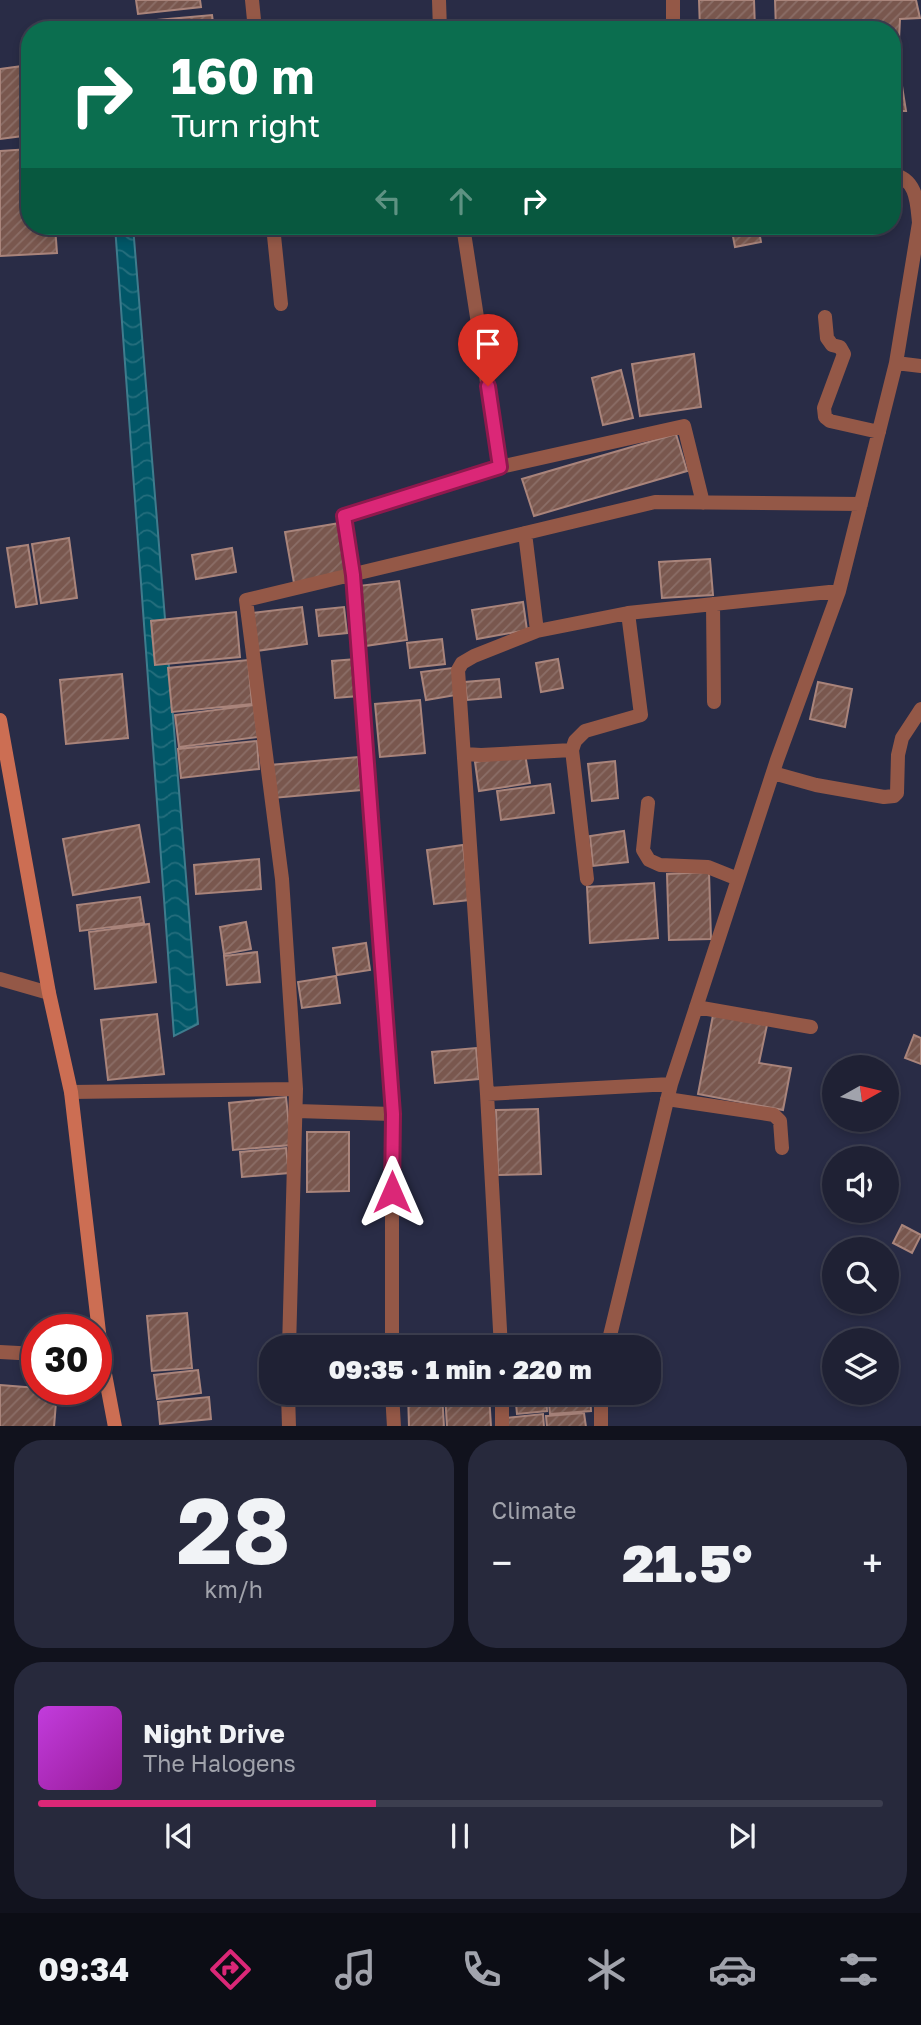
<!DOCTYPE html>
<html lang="en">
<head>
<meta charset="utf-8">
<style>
	body { margin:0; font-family:"Golos Text",sans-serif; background:#27293c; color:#f1f3f6; height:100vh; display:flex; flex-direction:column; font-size:26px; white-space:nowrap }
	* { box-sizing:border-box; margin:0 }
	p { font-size:23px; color:#a1a3ac }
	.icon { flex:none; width:38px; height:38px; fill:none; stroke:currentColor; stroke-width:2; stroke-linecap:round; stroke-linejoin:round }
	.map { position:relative; height:1426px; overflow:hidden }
	.panel { display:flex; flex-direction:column; gap:14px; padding:14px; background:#11121d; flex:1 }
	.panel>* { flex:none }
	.banner { position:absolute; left:21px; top:21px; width:880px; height:214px; border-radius:28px; box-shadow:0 4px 10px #0003,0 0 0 2px #3c3e4f; background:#0b6e4f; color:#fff; overflow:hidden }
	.needle { width:46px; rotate:82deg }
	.tools { position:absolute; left:822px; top:1055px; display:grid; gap:14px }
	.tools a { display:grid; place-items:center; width:77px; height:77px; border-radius:50%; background:#1f2134; box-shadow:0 4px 10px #0003,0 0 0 2px #3c3e4f; font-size:35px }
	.speed { position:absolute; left:21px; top:1314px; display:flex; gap:14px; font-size:35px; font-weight:700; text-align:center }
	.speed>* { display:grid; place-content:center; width:91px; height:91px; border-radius:50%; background:#1f2134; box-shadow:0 4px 10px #0003,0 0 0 2px #3c3e4f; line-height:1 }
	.speed .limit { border:10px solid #d22; background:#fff; color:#111 }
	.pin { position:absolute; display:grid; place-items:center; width:60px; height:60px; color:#fff; margin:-72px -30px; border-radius:50% 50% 50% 0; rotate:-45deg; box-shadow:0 0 7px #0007 }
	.pin .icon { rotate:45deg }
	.me { position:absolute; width:77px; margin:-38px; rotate:0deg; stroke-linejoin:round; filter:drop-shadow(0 0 5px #0008) }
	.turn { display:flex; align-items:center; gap:24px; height:147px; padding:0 35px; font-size:32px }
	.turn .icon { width:91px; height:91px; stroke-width:2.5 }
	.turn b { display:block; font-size:49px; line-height:60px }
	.lanes { display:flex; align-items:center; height:66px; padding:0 35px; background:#0003; justify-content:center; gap:35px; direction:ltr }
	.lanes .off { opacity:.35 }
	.big { font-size:52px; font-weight:800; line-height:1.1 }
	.panel .tile { flex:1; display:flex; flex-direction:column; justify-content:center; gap:10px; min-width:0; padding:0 24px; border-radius:28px; background:#27293c }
	.panel .dial { align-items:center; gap:0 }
	.dial b { font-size:91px; line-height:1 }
	.song { display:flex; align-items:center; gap:21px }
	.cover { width:84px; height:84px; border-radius:10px; background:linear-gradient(135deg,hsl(290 70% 55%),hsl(300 70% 35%)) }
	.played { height:7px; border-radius:4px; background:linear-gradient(90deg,#db2777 40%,#3c3e4f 40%) }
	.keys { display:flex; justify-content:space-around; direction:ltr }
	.heat { display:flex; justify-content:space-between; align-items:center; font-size:38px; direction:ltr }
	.panel .tiles { flex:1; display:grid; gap:14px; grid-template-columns:1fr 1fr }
	.tile:last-child { grid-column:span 2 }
	.trip { position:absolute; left:259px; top:1335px; width:402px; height:70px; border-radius:28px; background:#1f2134; box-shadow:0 4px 10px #0003,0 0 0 2px #3c3e4f; font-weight:800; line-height:70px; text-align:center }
	.tab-bar { display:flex; height:112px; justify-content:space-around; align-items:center; background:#0c0d15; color:#a1a3ac }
	.tab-bar .icon { width:49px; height:49px }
	.tab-bar .selected { color:#db2777 }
	.tab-bar b { font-size:32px; color:#f1f3f6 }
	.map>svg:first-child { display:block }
	.water { fill:url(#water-waves); stroke:#3e7c8d; stroke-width:2 }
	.building { fill:url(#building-hatch); stroke:#a9847b; stroke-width:2 }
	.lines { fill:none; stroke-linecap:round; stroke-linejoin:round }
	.lane { stroke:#945847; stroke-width:14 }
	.street { stroke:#945847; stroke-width:14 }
	.secondary { stroke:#cc6e53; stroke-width:14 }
	.route-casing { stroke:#8e194d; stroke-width:18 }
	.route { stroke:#db2777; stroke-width:12 }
</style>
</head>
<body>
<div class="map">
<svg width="921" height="1427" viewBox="0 0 921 1427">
	<defs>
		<pattern id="water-waves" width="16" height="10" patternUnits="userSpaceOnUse" patternTransform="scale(1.75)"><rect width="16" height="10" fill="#015768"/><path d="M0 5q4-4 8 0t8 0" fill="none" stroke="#256e7d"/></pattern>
		<pattern id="building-hatch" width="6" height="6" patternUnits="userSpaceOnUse" patternTransform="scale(1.75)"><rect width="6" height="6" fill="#79574e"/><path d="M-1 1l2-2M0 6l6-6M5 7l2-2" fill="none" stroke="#8b6e67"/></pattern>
	</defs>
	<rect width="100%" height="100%" fill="#292c46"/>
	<path class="water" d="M 115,226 L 133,226 L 198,1024 L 174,1036 Z"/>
	<path class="building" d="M 136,0 L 200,0 L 201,7 L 138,14 Z
		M 699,0 L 754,0 L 755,30 L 700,30 Z
		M 775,0 L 916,0 L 920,18 L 900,19 L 898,61 L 906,111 L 892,111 L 892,30 L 776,30 Z
		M 212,15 L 214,30 L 136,30 L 135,22 Z
		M 30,65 L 30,135 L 0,139 L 0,69 Z
		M 30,149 L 30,226 L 55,226 L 57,253 L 0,256 L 0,151 Z
		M 731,226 L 758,226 L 761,242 L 735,247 Z
		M 694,354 L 701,407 L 640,416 L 632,364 Z
		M 621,370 L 633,418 L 603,425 L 592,378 Z
		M 676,434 L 687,471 L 534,516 L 522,479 Z
		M 340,523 L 349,574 L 294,583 L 285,532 Z
		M 69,538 L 77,598 L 41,603 L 32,544 Z
		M 28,545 L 37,604 L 16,607 L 7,548 Z
		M 232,548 L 236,572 L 196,579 L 192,555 Z
		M 710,559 L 713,595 L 662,598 L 659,562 Z
		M 399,581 L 407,640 L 365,646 L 358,586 Z
		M 523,602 L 527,630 L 477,639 L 472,610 Z
		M 302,607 L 307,644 L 256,651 L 251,613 Z
		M 344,607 L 347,633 L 319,636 L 316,610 Z
		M 236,612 L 240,657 L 155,665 L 151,621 Z
		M 442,639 L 445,664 L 410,668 L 407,643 Z
		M 356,659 L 359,696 L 335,698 L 332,661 Z
		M 558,659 L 563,688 L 541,692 L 536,663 Z
		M 248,660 L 252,704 L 172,712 L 168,668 Z
		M 452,668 L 456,695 L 426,700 L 421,672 Z
		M 122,674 L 128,738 L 66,744 L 60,680 Z
		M 499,679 L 501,697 L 467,700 L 465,682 Z
		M 818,682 L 852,689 L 845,727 L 810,719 Z
		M 420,700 L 425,753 L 380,757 L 375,704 Z
		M 254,705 L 258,737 L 179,747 L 175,715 Z
		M 257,741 L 259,769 L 181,778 L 178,749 Z
		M 525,754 L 530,783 L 479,791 L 475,762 Z
		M 358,757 L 361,790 L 273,798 L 270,765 Z
		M 615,761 L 618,798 L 592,801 L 588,764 Z
		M 550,784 L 554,813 L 501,820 L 497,791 Z
		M 139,825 L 149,882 L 73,895 L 63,839 Z
		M 624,831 L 628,862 L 593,866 L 590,836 Z
		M 463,845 L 469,900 L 434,904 L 427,850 Z
		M 259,859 L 261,889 L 196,894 L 194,865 Z
		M 709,872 L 711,939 L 669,940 L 667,874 Z
		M 654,883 L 658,938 L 590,943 L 587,887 Z
		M 140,897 L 144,923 L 80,931 L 77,905 Z
		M 246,922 L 251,949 L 224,954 L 220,927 Z
		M 149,924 L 156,982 L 95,989 L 89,932 Z
		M 366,943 L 370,970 L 337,975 L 333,948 Z
		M 257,952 L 260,982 L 227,985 L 224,956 Z
		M 336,976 L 340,1003 L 302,1008 L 298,982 Z
		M 157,1014 L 164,1074 L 108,1080 L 101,1020 Z
		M 713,1015 L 767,1025 L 759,1063 L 791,1068 L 783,1110 L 698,1094 Z
		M 914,1035 L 921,1038 L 921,1064 L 905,1058 Z
		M 476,1048 L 479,1079 L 435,1083 L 432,1052 Z
		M 286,1097 L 291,1145 L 233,1150 L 229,1103 Z
		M 538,1109 L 541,1174 L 498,1175 L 496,1110 Z
		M 307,1132 L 349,1132 L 349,1191 L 307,1192 Z
		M 286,1148 L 289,1173 L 242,1177 L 240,1152 Z
		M 902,1225 L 921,1235 L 912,1253 L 893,1243 Z
		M 187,1313 L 192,1368 L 152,1371 L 147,1316 Z
		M 198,1370 L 201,1393 L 157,1399 L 154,1375 Z
		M 0,1385 L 37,1388 L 37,1390 L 57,1390 L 54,1427 L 0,1427 Z
		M 408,1393 L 442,1393 L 444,1427 L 409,1427 Z
		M 445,1393 L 489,1393 L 491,1427 L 447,1427 Z
		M 515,1393 L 546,1393 L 547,1411 L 517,1414 Z
		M 548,1393 L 590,1393 L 591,1411 L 550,1414 Z
		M 209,1397 L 211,1419 L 160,1424 L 158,1402 Z
		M 584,1413 L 586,1427 L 547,1427 L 546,1416 Z
		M 543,1414 L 544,1427 L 506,1427 L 505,1418 Z"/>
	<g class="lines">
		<path class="lane" d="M 0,979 L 49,993"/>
		<path class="street" d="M 252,0 L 255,30
			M 439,0 L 440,30
			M 673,0 L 673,30
			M 892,174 C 917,179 917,202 919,223 L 921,223
			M 273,226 L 281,304
			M 463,226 L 500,467
			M 825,317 L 827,338 L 832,345 L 840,347 L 844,354 L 824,408 L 825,417 L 830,421 L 879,432
			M 896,363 L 921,366
			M 525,533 L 537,631
			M 713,604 L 714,702
			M 464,754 L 481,755 L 572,750
			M 773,773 L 816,785 L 884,797 L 894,796 L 897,793 L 898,755 L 902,738 L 921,709
			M 648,803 L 643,850 L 649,860 L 660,865 L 708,867 L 738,879
			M 587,879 L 572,750 L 575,741 L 585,731 L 641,715 L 628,613
			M 696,1007 L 811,1027
			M 71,1092 L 296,1089
			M 487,1094 L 671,1084
			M 667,1099 L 774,1115 L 780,1121 L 782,1148
			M 297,1111 L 392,1114
			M 289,1348 L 296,1089 L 282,879 L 246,600 L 655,502 L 861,504
			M 392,1348 L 392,1114 L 353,575 L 344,516 L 500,467 L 684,426 L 703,503
			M 501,1348 L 487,1094 L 458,670 L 462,663 L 474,656 L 537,631 L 628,613 L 839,591
			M 607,1348 L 671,1084 L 777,760 L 839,591 L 896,363 L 919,223
			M 0,1352 L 37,1354
			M 288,1393 L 289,1427
			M 392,1393 L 394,1427
			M 502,1427 L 502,1393
			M 601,1427 L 601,1393"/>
		<path class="secondary" d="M 0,720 L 49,993 L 71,1092 L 102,1358 L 115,1427"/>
	</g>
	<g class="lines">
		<defs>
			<path id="route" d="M 392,1192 L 393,1114 L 353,575 L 344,516 L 500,467 L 488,386"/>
		</defs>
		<use href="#route" class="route-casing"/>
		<use href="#route" class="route"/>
	</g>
</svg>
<div class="tools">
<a><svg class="needle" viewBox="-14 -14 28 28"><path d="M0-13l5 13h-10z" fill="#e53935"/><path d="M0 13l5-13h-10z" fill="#a1a3ac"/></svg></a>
<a><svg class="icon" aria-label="sound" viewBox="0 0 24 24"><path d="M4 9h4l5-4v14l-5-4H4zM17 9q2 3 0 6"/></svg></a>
<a><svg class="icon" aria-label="search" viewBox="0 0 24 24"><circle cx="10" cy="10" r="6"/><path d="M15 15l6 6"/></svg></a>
<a><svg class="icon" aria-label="layers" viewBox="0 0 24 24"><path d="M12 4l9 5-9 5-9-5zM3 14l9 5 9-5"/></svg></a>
</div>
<div class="speed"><div class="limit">30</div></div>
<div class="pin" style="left:488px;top:386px;background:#d93025"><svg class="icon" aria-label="arrive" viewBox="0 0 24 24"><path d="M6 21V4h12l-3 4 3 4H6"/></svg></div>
<svg class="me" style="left:392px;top:1192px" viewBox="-20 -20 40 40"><path d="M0-17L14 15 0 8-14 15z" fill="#db2777" stroke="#fff" stroke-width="4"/></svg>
<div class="trip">09:35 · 1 min · 220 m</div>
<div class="banner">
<div class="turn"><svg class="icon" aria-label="right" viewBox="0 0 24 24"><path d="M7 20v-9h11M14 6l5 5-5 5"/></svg><div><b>160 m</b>Turn right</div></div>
<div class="lanes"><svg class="icon off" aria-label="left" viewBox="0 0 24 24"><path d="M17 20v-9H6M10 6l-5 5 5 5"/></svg><svg class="icon off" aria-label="ahead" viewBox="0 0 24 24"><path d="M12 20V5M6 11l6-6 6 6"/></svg><svg class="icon" aria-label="right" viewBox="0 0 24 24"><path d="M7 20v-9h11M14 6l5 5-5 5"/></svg></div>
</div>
</div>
<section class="panel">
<div class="tiles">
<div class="tile dial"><b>28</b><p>km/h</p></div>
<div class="tile"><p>Climate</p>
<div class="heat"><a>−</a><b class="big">21.5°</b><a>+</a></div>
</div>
<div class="tile">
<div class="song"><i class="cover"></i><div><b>Night Drive</b><p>The Halogens</p></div></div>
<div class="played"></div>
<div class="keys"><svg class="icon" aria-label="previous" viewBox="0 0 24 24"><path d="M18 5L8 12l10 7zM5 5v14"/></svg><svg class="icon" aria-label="pause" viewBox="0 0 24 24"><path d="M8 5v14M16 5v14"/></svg><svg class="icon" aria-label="next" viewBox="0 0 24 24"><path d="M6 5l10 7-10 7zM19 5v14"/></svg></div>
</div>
</div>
</section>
<nav class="tab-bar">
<b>09:34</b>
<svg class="icon selected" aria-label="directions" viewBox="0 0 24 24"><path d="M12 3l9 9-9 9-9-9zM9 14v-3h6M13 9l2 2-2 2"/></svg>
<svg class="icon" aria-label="music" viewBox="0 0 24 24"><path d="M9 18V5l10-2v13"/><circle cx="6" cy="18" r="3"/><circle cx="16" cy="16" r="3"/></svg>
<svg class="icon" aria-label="phone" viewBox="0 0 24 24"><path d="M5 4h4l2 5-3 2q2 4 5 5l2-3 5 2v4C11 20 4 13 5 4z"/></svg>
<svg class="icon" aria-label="climate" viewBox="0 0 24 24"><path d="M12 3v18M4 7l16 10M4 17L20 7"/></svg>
<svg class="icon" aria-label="car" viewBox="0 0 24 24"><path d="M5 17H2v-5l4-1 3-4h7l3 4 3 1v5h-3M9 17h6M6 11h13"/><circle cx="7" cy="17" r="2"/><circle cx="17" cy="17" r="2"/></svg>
<svg class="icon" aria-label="filters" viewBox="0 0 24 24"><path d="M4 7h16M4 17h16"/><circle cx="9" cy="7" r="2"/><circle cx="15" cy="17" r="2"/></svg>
</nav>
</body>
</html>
